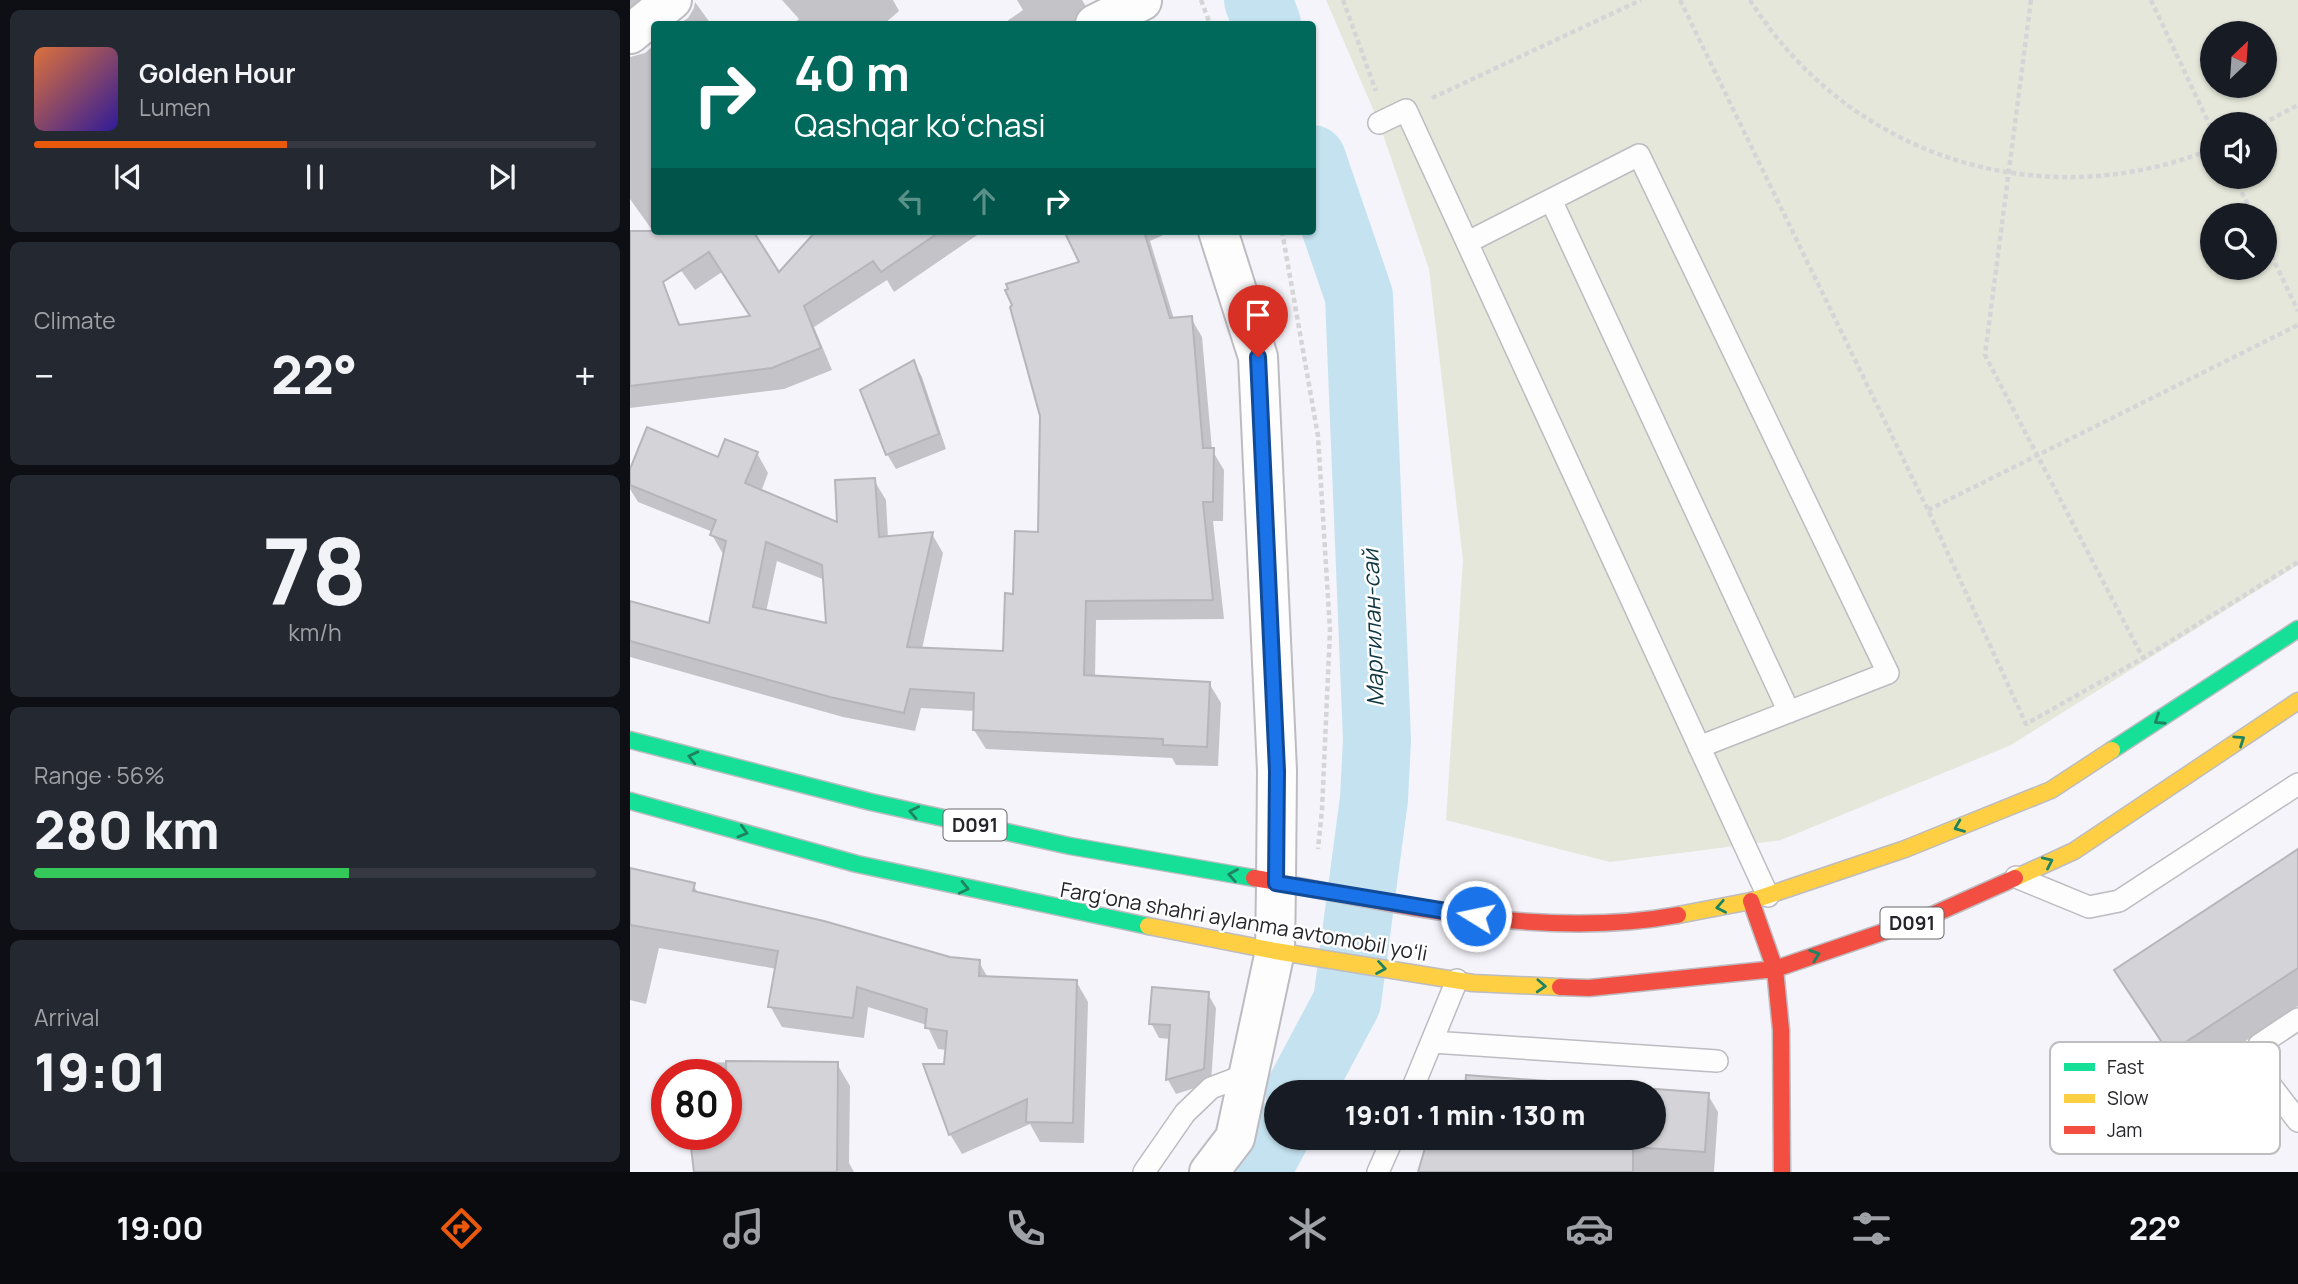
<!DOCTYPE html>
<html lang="en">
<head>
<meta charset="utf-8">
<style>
	body { margin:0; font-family:Manrope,sans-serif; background:#242831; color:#f1f3f6; height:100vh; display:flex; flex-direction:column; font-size:26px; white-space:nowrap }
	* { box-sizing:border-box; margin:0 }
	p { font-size:23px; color:#9ea1a6 }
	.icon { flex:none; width:38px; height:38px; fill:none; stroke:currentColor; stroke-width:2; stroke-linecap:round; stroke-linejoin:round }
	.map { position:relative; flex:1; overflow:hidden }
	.sheet { display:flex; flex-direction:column; gap:10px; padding:10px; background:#0d0f14; width:630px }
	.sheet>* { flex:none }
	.hud { position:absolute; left:21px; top:21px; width:665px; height:214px; border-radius:7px; box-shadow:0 2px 5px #0004; background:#00695c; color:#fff; overflow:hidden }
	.needle { width:46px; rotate:25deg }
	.tools { position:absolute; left:1570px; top:21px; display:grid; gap:14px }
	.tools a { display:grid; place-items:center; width:77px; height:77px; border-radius:50%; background:#171b24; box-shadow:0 2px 5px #0004; font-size:35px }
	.speed { position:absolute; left:21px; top:1059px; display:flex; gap:14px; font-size:35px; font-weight:700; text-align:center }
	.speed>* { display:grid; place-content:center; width:91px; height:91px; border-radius:50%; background:#171b24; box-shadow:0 2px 5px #0004; line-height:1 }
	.speed .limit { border:10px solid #d22; background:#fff; color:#111 }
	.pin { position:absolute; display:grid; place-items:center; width:60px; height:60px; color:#fff; margin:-72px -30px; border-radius:50% 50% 50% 0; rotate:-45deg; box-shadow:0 0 7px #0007 }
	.pin .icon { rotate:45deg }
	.me { position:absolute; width:77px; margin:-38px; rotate:280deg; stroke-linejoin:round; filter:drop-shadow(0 0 5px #0008) }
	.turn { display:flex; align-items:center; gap:24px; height:147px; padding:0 28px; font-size:32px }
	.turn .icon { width:91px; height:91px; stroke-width:2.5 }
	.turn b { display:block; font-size:49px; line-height:60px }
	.lanes { display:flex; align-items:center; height:66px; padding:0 28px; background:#0003; justify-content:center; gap:35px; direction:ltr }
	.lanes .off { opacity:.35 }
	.big { font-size:52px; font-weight:800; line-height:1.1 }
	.sheet .widget { flex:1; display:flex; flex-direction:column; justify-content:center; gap:10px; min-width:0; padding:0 24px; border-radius:10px; background:#242831 }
	.sheet .dial { align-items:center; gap:0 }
	.dial b { font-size:91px; line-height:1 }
	.song { display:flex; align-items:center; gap:21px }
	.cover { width:84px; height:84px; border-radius:10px; background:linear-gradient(135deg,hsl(20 70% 55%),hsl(250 70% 35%)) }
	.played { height:7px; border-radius:4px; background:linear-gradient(90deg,#ea580c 45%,#363941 45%) }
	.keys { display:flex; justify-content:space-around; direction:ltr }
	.heat { display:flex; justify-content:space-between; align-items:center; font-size:38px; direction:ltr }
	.charge { height:10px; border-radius:5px; background:linear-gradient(90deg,#34c759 56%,#363941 0) }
	.trip { position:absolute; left:634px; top:1080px; width:402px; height:70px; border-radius:35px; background:#171b24; box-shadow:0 2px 5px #0004; font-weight:800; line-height:70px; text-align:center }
	.dock { display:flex; height:112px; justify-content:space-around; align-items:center; background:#090b0e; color:#9ea1a6 }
	.dock .icon { width:49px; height:49px }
	.dock .active { color:#ea580c }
	.dock b { font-size:32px; color:#f1f3f6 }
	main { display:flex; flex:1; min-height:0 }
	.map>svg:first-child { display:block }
	.green { fill:#e5e7da; fill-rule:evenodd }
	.shadow { fill:#0003; fill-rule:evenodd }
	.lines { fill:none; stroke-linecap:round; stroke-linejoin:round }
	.river { stroke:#c4e2f0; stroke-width:68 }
	.building { fill:#d4d3d7; stroke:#b5b5ba; stroke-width:2; fill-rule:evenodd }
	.lane-casing { stroke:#bcbcc1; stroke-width:24 }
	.street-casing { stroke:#bcbcc1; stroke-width:42 }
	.fast-casing { stroke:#bcbcc1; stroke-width:19 }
	.slow-casing { stroke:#bcbcc1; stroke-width:19 }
	.jam-casing { stroke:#bcbcc1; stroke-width:19 }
	.path { stroke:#d5d5d7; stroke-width:4.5; stroke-dasharray:5 3.5; stroke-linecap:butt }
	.lane { stroke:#fdfdfe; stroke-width:21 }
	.street { stroke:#fdfdfe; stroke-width:38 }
	.fast { stroke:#16e098; stroke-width:16 }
	.slow { stroke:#ffcf43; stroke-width:16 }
	.jam { stroke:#f24e42; stroke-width:16 }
	.oneway { stroke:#1e8361 }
	.route-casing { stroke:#114b97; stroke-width:18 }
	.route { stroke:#1a73e8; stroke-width:12 }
	.labels { text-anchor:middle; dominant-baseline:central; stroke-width:5; stroke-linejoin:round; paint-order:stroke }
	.shield { fill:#fff; stroke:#67676a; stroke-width:2 }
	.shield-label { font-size:19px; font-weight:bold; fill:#26262a }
	.street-label { font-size:21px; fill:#26262a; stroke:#fff }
	.water-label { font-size:23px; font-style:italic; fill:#0f3643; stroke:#fff }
	.key { fill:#fff; stroke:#bebebf; stroke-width:2 }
	.key-label { font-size:19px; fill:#26262a }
</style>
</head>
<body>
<main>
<section class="sheet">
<div class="widget">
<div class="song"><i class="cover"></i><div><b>Golden Hour</b><p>Lumen</p></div></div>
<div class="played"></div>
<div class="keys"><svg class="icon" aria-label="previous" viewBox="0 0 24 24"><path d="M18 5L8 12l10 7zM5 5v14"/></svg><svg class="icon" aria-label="pause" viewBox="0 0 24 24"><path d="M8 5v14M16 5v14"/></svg><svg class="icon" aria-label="next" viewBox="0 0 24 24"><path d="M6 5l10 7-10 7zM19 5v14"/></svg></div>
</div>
<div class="widget"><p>Climate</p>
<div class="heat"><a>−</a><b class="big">22°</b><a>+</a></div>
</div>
<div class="widget dial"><b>78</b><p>km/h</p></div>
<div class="widget"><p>Range · 56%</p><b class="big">280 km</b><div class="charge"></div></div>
<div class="widget"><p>Arrival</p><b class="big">19:01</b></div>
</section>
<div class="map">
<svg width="1668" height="1172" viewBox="0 0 1668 1172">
	<rect width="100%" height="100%" fill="#f4f4fa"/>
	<path class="green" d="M 696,0 L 1668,0 L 1668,565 L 1381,745 L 1151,840 L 980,862 L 816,820 L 833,560 L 799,269 L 749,123 ZM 1582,33 L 1634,33 L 1634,86 L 1582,86 ZM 1582,124 L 1634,124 L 1634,177 L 1582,177 ZM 1582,215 L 1634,215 L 1634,268 L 1582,268 Z"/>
	<path class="shadow" d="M 0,0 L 49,0 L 0,36 Z
		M 152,0 L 263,0 L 269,11 L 254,24 L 163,24 L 169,19 Z
		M 387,0 L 452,0 L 467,24 L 373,24 L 393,10 Z
		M 65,2 L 81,24 L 49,24 L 58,18 L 64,8 Z
		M 24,45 L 24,231 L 121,231 L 149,275 L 209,231 L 353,231 L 264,292 L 257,280 L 184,327 L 202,370 L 154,389 L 0,408 L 0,264 L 41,308 L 52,327 L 122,318 L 92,272 L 65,290 L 0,199 L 0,57 L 15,53 Z
		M 436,231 L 542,231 L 520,241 L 544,319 L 561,318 L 572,337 L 582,450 L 594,470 L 593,521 L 583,521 L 594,619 L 466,620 L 465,678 L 579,683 L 591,703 L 588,766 L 546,765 L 542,758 L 356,749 L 344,730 L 345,711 L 291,708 L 285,731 L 213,717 L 0,657 L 0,603 L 80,626 L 93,554 L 82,535 L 83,532 L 8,502 L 0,489 L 0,473 L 127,453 L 138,473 L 131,492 L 209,525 L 244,480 L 256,500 L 258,538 L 302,534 L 313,553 L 292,649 L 375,653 L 385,596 L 410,534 L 451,263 ZM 147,561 L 195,580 L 198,625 L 136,612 Z
		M 284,362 L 292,377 L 316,449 L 266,469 L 257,454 Z
		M 1668,851 L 1668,1006 L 1557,1080 L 1487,971 Z
		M 0,870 L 63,885 L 69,894 L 319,958 L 349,962 L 358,978 L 446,981 L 458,1002 L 454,1143 L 410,1142 L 400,1124 L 332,1154 L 320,1134 L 316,1066 L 317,1050 L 308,1049 L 297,1025 L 238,1007 L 234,1038 L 152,1027 L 140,1006 L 147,969 L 29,948 L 16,1004 L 0,1000 Z
		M 578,994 L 586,1008 L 581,1083 L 546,1094 L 538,1080 L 540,1039 L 529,1038 L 521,1023 Z
		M 64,1062 L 207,1064 L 220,1086 L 219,1163 L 224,1172 L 66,1172 L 63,1134 L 96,1134 L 96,1074 L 64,1074 Z
		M 838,1076 L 1078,1095 L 1088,1112 L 1084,1172 L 790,1172 L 817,1167 L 819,1138 L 1024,1138 L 1024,1092 L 837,1092 Z"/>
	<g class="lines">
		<path class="river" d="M 628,0 L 637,24
			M 669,1092 L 717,1002 L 744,799 L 747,740 L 729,296 L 682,159
			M 626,1172 L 646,1135"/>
	</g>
	<path class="building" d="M 0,231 L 123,231 L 149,272 L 186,231 L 311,231 L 251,272 L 243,261 L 174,306 L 191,348 L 142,368 L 0,386 ZM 79,252 L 120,316 L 49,325 L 33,282 Z
		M 434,231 L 514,231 L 540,318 L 562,316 L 573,448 L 584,448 L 583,502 L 573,502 L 583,600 L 456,601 L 454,675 L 580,682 L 577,747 L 533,745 L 533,739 L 343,730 L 344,693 L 280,689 L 274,713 L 200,697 L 0,641 L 0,601 L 79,623 L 96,541 L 80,535 L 86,520 L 0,485 L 0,469 L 17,427 L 88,457 L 95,439 L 128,452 L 115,483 L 207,522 L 205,480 L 245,478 L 249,537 L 303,532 L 277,647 L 373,651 L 375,593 L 383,594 L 385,531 L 408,532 L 410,416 L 380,307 L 382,305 L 375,290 L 378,289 L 376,284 L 449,262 ZM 136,542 L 192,565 L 196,623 L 123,607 Z
		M 284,360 L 309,434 L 256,455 L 230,390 Z
		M 1668,849 L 1668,968 L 1539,1053 L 1484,970 Z
		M 0,868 L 65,883 L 63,891 L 194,921 L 320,957 L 350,960 L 349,976 L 447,980 L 443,1123 L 396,1122 L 397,1099 L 319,1135 L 293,1064 L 314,1064 L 317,1031 L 295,1028 L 297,1009 L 227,987 L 223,1018 L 138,1007 L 148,951 L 0,925 Z
		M 522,987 L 579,992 L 574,1069 L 536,1080 L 540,1025 L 519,1024 Z
		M 96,1061 L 208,1062 L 207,1172 L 64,1172 L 60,1139 L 96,1138 Z
		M 836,1075 L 1079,1093 L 1075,1152 L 1003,1147 L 1003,1172 L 788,1172 L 798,1138 L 1024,1138 L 1024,1092 L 835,1092 Z"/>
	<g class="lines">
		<defs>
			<path id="lane" d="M 749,123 L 776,110 L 1138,896
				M 921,200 L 1159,712
				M 838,242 L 1009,155 L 1258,673 L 1069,747
				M 1386,877 L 1459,907 L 1489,901 L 1668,784
				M 1668,1019 L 1629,1045 L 1625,1065 L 1668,1121
				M 802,1042 L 1087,1061
				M 781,1092 L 827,980
				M 514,1172 L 555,1113 L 581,1088 L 618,1074
				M 748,1172 L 763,1138"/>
			<path id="street" d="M 465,24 L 512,1
				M 0,34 L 42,0
				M 579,1172 L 605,1138 L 645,951 L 646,883 L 647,771 L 628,357 L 588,231"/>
			<path id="fast" d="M 0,740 L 241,802 L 440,846 L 624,878
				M 1482,750 L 1668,629
				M 0,801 L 227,864 L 518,926"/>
			<path id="slow" d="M 1385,878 L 1444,851 L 1668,701
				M 1048,915 L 1121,901 L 1275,849 L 1421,790 L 1482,750
				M 518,926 L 645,951 L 843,983 L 930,987"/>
			<path id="jam" d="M 624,878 C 762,902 908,941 1048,915
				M 1121,901 L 1145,969 L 1151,1030 L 1152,1172
				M 930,987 L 959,988 L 1145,969 L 1300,916 L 1385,878"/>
		</defs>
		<use href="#lane" class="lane-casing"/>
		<use href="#street" class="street-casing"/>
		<use href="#fast" class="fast-casing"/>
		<use href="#slow" class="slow-casing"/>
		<use href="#jam" class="jam-casing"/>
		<path class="path" d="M 571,0 L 580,24
			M 713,0 L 746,91
			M 1050,0 L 1298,510 L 1396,724 L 1513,658 L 1668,562
			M 1120,0 C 1219,157 1410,218 1582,149
			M 1401,0 L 1355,355 L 1513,658
			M 1521,0 L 1582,130
			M 802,98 L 1011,0
			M 1632,124 L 1668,105
			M 1604,177 L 1623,215
			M 652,231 L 688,436 L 700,630 L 692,810 L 688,849
			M 1634,240 L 1668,311
			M 1298,510 L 1668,325"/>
		<use href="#lane" class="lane"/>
		<use href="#street" class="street"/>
		<use href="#fast" class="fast"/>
		<use href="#slow" class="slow"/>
		<use href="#jam" class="jam"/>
	</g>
	<defs><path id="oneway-chevron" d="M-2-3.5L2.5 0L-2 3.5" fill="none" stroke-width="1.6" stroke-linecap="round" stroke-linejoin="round" transform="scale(1.75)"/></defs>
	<g class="oneway">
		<use href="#oneway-chevron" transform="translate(1529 720) rotate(147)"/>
		<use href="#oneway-chevron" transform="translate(1610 740) rotate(-34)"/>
		<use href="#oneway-chevron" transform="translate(63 757) rotate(-166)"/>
		<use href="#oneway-chevron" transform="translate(284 812) rotate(-168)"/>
		<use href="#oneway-chevron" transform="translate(1329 827) rotate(158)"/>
		<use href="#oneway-chevron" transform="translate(113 832) rotate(16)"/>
		<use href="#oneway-chevron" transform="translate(1418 862) rotate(-25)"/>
		<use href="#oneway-chevron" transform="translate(603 875) rotate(-170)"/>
		<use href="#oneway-chevron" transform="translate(334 888) rotate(13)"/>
		<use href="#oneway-chevron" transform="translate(1091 907) rotate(169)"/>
		<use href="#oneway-chevron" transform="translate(1185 955) rotate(-19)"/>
		<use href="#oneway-chevron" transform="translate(751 968) rotate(9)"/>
		<use href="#oneway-chevron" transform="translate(911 986) rotate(3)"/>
	</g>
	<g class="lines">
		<defs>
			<path id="route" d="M 628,357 L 647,771 L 646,883 L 846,916"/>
		</defs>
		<use href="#route" class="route-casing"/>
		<use href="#route" class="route"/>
	</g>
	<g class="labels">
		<g class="shield">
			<rect x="313.5" y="809.5" width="63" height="31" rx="5"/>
			<rect x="1250.5" y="907.5" width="63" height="31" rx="5"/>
		</g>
		<g class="shield-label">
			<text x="345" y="825">D091</text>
			<text x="1282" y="923">D091</text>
		</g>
		<g class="street-label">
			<text transform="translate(614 921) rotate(10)">Fargʻona shahri aylanma avtomobil yoʻli</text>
		</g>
		<g class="water-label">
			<text transform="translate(742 628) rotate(-92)">Маргилан-сай</text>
		</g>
	</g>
	<rect x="1420" y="1042" width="230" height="112" rx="10" class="key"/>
	<rect x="1434" y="1063" width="31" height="8" fill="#16e098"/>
	<rect x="1434" y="1094" width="31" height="9" fill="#ffcf43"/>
	<rect x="1434" y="1126" width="31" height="8" fill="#f24e42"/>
	<g class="key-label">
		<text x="1477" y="1074">Fast</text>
		<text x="1477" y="1105">Slow</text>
		<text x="1477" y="1137">Jam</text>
	</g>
</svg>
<div class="tools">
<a><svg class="needle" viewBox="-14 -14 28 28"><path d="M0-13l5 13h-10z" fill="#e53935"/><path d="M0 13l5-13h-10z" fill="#9ea1a6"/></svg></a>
<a><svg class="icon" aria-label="sound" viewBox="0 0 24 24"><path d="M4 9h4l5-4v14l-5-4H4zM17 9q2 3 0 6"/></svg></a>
<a><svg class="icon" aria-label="search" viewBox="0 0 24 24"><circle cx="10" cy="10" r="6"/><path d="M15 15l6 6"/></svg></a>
</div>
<div class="speed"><div class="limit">80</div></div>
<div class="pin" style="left:628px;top:357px;background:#d93025"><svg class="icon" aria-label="arrive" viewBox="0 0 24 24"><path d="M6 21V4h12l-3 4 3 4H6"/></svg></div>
<svg class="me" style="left:846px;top:916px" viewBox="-20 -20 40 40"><circle r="17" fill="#1a73e8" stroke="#fff" stroke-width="3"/><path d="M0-11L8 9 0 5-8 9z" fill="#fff"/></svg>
<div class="trip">19:01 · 1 min · 130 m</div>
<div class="hud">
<div class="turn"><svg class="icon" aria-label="right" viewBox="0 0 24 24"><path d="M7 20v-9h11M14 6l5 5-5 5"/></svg><div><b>40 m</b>Qashqar koʻchasi</div></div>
<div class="lanes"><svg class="icon off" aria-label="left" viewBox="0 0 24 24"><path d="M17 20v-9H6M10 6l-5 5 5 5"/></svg><svg class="icon off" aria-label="ahead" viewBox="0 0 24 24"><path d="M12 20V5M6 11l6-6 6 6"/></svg><svg class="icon" aria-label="right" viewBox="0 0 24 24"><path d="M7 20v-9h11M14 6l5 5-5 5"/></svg></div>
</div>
</div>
</main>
<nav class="dock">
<b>19:00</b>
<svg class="icon active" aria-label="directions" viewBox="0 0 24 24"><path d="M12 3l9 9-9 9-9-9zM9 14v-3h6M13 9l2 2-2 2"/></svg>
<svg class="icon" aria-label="music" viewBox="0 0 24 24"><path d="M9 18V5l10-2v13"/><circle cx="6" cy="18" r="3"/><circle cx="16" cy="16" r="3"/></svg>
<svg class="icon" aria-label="phone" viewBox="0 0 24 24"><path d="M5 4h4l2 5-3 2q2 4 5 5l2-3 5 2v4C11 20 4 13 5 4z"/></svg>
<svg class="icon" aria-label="climate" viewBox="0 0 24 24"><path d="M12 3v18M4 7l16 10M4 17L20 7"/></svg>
<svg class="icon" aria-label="car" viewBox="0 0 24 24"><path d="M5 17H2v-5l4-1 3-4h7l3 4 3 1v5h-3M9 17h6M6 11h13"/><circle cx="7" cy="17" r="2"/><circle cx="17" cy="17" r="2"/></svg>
<svg class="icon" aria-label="filters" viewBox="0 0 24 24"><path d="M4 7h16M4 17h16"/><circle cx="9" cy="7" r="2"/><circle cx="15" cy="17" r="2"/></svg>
<b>22°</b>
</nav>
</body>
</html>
